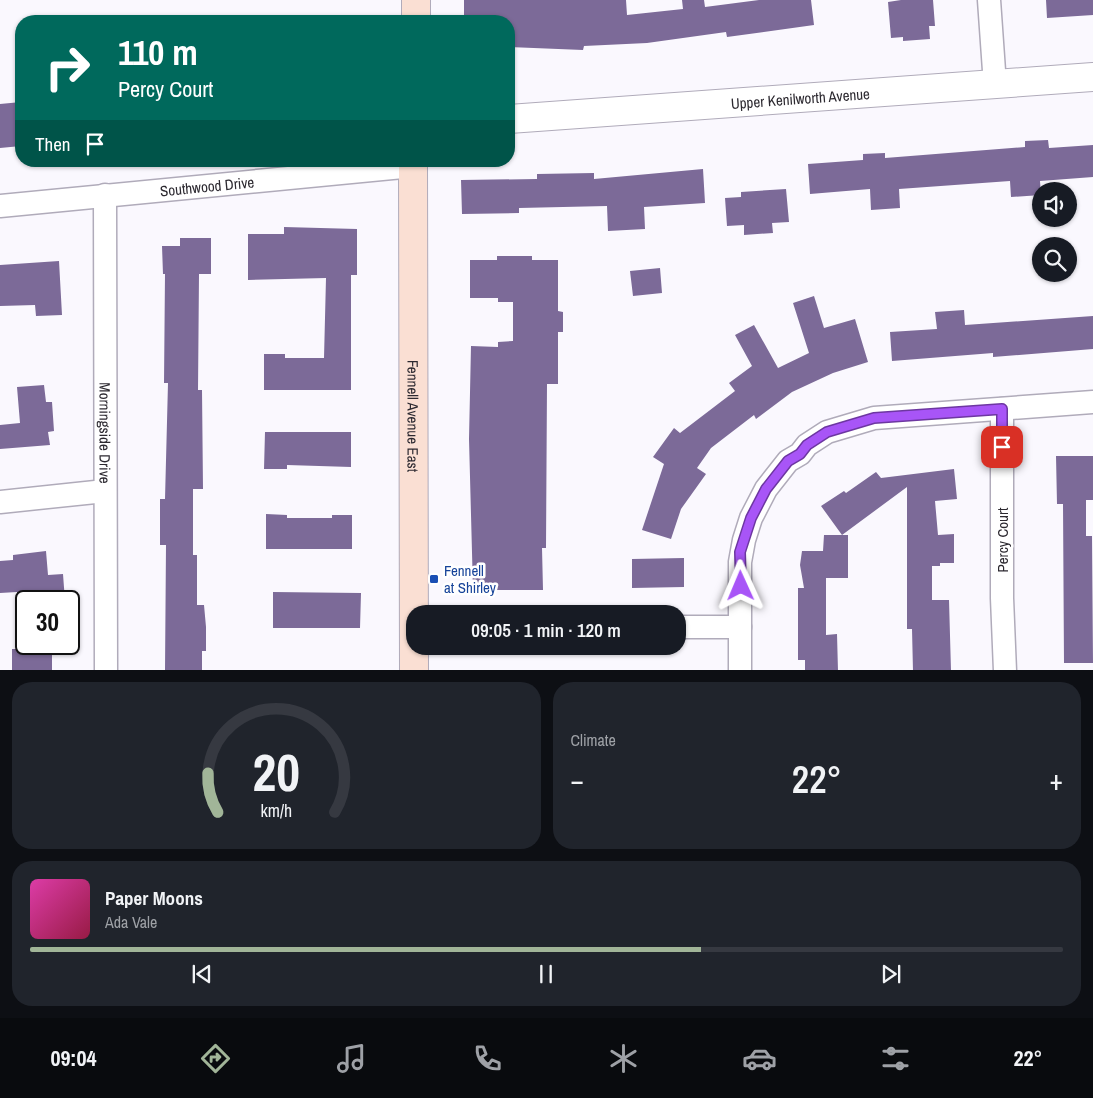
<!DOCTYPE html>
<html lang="en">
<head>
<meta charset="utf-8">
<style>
	body { margin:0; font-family:"Archivo Narrow",sans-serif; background:#20242c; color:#f1f3f6; height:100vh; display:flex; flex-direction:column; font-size:19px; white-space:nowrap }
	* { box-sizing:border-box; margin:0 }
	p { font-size:16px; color:#9ea1a6 }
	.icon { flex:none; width:28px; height:28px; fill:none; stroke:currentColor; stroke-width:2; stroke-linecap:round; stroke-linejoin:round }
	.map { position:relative; height:670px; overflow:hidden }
	.panel { display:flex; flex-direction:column; gap:12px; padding:12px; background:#0d0f14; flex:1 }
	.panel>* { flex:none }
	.banner { position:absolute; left:15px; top:15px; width:500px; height:152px; border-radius:20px; box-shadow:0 1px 4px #0004; background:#00695c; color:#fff; overflow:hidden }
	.fabs { position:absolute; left:1032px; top:182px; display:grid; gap:10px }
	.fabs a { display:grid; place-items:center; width:45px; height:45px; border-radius:50%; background:#171b24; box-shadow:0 1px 4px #0004; font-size:25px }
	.speed { position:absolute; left:15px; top:590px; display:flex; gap:10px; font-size:25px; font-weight:700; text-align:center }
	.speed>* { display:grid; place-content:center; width:65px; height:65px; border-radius:50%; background:#171b24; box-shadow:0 1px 4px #0004; line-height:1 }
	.speed .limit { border:2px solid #111; border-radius:8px; background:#fff; color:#111 }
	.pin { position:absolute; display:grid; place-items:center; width:42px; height:42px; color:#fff; margin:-21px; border-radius:10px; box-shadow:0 2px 8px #0006 }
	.me { position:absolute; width:55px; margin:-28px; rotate:359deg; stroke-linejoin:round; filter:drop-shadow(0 0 4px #0008) }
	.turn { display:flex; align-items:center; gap:18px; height:105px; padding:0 20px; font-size:22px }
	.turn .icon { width:65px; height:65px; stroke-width:2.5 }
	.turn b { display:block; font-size:35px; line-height:42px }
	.then { display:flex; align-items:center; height:48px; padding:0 20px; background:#0003; gap:10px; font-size:19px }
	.big { font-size:38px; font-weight:600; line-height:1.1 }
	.panel .widget { flex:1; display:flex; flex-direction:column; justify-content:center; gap:8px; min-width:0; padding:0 18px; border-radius:20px; background:#20242c }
	.panel .dial { align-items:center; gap:0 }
	.dial svg { height:130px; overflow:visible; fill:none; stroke:#363941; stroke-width:7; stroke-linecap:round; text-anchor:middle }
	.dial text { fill:#f1f3f6; stroke:none }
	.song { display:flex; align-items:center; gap:15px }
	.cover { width:60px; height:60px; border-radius:8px; background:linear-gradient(135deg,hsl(320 70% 55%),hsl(340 70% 35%)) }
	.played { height:5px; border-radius:2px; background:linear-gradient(90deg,#a1b598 65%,#363941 65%) }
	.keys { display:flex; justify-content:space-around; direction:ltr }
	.heat { display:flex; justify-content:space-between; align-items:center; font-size:28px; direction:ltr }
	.panel .tiles { flex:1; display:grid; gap:12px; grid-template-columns:1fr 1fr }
	.widget:last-child { grid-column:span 2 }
	.trip { position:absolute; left:406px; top:605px; width:280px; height:50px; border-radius:20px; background:#171b24; box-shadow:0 1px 4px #0004; font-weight:600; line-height:50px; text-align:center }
	.tab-bar { display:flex; height:80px; justify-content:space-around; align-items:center; background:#090b0e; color:#9ea1a6 }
	.tab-bar .icon { width:35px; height:35px }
	.tab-bar .on { color:#a1b598 }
	.tab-bar b { font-size:22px; color:#f1f3f6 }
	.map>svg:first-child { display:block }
	.building { fill:#7c6a98 }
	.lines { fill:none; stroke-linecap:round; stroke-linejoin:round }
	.minor-casing { stroke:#b0abba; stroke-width:25 }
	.tertiary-casing { stroke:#b0abba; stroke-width:30 }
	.secondary-casing { stroke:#b0abba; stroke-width:30 }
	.minor { stroke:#fff; stroke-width:22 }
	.tertiary { stroke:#fff; stroke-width:28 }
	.secondary { stroke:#fadfd3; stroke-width:28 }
	.route-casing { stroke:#6d37a1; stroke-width:12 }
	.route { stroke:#a855f7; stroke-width:9 }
	.transit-dot { fill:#1a4fb4; stroke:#fff; stroke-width:2 }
	.labels { text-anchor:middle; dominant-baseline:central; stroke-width:5; stroke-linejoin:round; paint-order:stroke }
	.street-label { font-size:15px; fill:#2c2930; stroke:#fff }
	.transit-label { font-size:15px; fill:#164399; stroke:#fff; text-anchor:start }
</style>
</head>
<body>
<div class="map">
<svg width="1093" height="671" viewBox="0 0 1093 671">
	<rect width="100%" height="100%" fill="#faf8fe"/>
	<path class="building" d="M 464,0 L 626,0 L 627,15 L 683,9 L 682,0 L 704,0 L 705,7 L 759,0 L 811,0 L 814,25 L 727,37 L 726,32 L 647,43 L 584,46 L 583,50 L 509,47 L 509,21 L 464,21 Z
		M 901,0 L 933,0 L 935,26 L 929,26 L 930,39 L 903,41 L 903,37 L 891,38 L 888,2 Z
		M 1046,0 L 1093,0 L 1093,15 L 1047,18 Z
		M 21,102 L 21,146 L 0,148 L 0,104 Z
		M 1048,140 L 1049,148 L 1093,145 L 1093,177 L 1040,181 L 1041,195 L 1011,197 L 1010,181 L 899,189 L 900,208 L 871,210 L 870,189 L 810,194 L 808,164 L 863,160 L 863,154 L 885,153 L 885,158 L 1025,147 L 1025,141 Z
		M 703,169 L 705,203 L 644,207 L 645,229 L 608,231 L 607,206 L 519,208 L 519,213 L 462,214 L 461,180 L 537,179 L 537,174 L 594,173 L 594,179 Z
		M 786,189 L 789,222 L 772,223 L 773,233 L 744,235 L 744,225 L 727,226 L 725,198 L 741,197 L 741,192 Z
		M 284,227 L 357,229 L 357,275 L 351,275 L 351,390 L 264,390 L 264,354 L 285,354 L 285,358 L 324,358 L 326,278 L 248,280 L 248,234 L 284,234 Z
		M 180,238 L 211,238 L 211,274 L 199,274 L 198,390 L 202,390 L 203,489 L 193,489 L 193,555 L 197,555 L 197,605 L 204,605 L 206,627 L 206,651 L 202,651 L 202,671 L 165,671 L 166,545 L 160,545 L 160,499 L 165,499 L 168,383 L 164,383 L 165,274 L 163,274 L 162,246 L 180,246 Z
		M 497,256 L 532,256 L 532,260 L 558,260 L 558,311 L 563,312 L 563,332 L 558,332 L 558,384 L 547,384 L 546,548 L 542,548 L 543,590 L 473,590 L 469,439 L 471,346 L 498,347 L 498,342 L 513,341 L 513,302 L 498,302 L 498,298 L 470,298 L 470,260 L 497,260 Z
		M 59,261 L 62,315 L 36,316 L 35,305 L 0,306 L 0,265 Z
		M 660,268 L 662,293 L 633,296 L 630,271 Z
		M 814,296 L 824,328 L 855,319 L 868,362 L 833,373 L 792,392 L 756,419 L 754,415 L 711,448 L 697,468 L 706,474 L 681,509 L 671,539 L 642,530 L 664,464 L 653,457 L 674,428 L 680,433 L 735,391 L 729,383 L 752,366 L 735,335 L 754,325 L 778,368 L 809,353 L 793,303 Z
		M 964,310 L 965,325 L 1093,316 L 1093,349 L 993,357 L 993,353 L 892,361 L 890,332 L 937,329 L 935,312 Z
		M 44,385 L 46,402 L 52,402 L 54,431 L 48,432 L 50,445 L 0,449 L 0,425 L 20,423 L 17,387 Z
		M 265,432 L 351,432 L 351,467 L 287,465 L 287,469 L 264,469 Z
		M 1056,456 L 1093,456 L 1093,500 L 1086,500 L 1086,536 L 1092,536 L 1093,663 L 1064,663 L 1063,504 L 1057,504 Z
		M 954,469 L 957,499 L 935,501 L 938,535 L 954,534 L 954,563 L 940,563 L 940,566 L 932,566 L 932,600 L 949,600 L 951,671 L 913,671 L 912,629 L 907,629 L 907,487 L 842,535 L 821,506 L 844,491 L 846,493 L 876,472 L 881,478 Z
		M 266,514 L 287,515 L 287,518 L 332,518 L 332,515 L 352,515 L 352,549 L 266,549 Z
		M 824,535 L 848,535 L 848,578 L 826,578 L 826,635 L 837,634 L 838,671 L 805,671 L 805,660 L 798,660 L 798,588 L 804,588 L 800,565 L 802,551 L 823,551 Z
		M 46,551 L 48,575 L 63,574 L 65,601 L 18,601 L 17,592 L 0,593 L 0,561 L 13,560 L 13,555 Z
		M 684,558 L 684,587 L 632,588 L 632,559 Z
		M 273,592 L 361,593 L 360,628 L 273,628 Z
		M 12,649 L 52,649 L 52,671 L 12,671 Z"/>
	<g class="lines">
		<defs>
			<g id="minor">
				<path d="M 989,0 L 995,85"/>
				<path id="s1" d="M 105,195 L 106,671"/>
				<path id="s2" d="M 0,206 L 413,166"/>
				<path d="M 1002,409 L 1002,598 L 1005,671"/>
				<path d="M 0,502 L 105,491"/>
				<path d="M 678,627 L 740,627"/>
				<path d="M 740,671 L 740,562 L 744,540 L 751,518 L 766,489 L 788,461 L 800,454 L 807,445 L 827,432 L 874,418 L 1093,402"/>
			</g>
			<g id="tertiary">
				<path id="s3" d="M 509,119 L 1093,77"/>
			</g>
			<g id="secondary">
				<path d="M 416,21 L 416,0"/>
				<path id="s4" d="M 413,161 L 414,671"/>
			</g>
		</defs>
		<use href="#minor" class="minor-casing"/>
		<use href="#tertiary" class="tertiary-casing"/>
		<use href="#secondary" class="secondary-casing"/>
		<use href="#minor" class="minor"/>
		<use href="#tertiary" class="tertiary"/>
		<use href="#secondary" class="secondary"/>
	</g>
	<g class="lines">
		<defs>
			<path id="route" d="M 741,586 L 740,552 L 751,518 L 766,489 L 788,461 L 800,454 L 807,445 L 827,432 L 874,418 L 1002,409 L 1002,447"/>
		</defs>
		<use href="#route" class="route-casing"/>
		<use href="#route" class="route"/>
	</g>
	<rect class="transit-dot" x="429" y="574" width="10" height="10" rx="2.5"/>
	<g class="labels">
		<g class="street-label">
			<text stroke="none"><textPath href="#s3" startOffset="292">Upper Kenilworth Avenue</textPath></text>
			<text stroke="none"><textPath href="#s2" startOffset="208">Southwood Drive</textPath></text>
			<text stroke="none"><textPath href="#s4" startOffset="255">Fennell Avenue East</textPath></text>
			<text stroke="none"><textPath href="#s1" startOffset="238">Morningside Drive</textPath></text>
			<text transform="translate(1002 540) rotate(-90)">Percy Court</text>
		</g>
		<g class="transit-label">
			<text x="444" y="570">Fennell<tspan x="444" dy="17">at Shirley</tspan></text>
		</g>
	</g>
</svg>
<div class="fabs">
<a><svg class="icon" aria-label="sound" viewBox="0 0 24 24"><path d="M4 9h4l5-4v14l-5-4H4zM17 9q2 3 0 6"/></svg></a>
<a><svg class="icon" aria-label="search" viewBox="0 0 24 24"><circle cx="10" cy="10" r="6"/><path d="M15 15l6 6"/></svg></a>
</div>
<div class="speed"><div class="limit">30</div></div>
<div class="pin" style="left:1002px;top:447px;background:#d93025"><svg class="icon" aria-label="arrive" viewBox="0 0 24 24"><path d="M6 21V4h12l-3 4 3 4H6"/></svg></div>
<svg class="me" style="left:741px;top:586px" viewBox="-20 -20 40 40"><path d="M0-17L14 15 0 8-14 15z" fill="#a855f7" stroke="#fff" stroke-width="4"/></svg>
<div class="trip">09:05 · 1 min · 120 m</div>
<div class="banner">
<div class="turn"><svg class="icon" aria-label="right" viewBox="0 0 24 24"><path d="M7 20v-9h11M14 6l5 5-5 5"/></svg><div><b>110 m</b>Percy Court</div></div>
<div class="then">Then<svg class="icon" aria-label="arrive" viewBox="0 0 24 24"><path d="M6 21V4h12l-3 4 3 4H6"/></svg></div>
</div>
</div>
<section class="panel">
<div class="tiles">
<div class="widget dial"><svg viewBox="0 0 100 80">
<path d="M14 69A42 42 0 1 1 86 69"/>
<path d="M14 69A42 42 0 0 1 8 45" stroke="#a1b598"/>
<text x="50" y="56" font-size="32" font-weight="700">20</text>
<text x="50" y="72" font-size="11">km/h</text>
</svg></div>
<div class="widget"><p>Climate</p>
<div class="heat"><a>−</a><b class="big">22°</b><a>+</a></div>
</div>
<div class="widget">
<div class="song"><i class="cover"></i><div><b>Paper Moons</b><p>Ada Vale</p></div></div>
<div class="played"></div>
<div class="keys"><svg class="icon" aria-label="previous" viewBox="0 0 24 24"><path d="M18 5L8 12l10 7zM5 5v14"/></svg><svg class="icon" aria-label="pause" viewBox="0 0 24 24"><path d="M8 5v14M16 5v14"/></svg><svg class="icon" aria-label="next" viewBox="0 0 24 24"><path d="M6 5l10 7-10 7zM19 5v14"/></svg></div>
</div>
</div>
</section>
<nav class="tab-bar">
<b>09:04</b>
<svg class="icon on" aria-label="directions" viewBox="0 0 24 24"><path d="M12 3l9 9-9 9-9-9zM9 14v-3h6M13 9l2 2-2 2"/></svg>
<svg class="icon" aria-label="music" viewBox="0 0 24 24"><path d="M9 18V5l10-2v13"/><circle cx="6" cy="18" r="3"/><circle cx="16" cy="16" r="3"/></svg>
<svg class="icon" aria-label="phone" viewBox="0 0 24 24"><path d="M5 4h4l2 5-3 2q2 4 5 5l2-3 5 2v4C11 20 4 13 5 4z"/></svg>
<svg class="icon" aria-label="climate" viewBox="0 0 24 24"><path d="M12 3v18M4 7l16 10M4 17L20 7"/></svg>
<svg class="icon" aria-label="car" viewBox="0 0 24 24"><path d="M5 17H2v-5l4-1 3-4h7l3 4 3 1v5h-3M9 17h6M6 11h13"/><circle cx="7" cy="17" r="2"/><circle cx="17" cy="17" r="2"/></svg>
<svg class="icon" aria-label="filters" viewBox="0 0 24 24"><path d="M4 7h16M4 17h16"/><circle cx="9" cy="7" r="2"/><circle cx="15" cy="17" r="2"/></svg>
<b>22°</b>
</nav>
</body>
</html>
